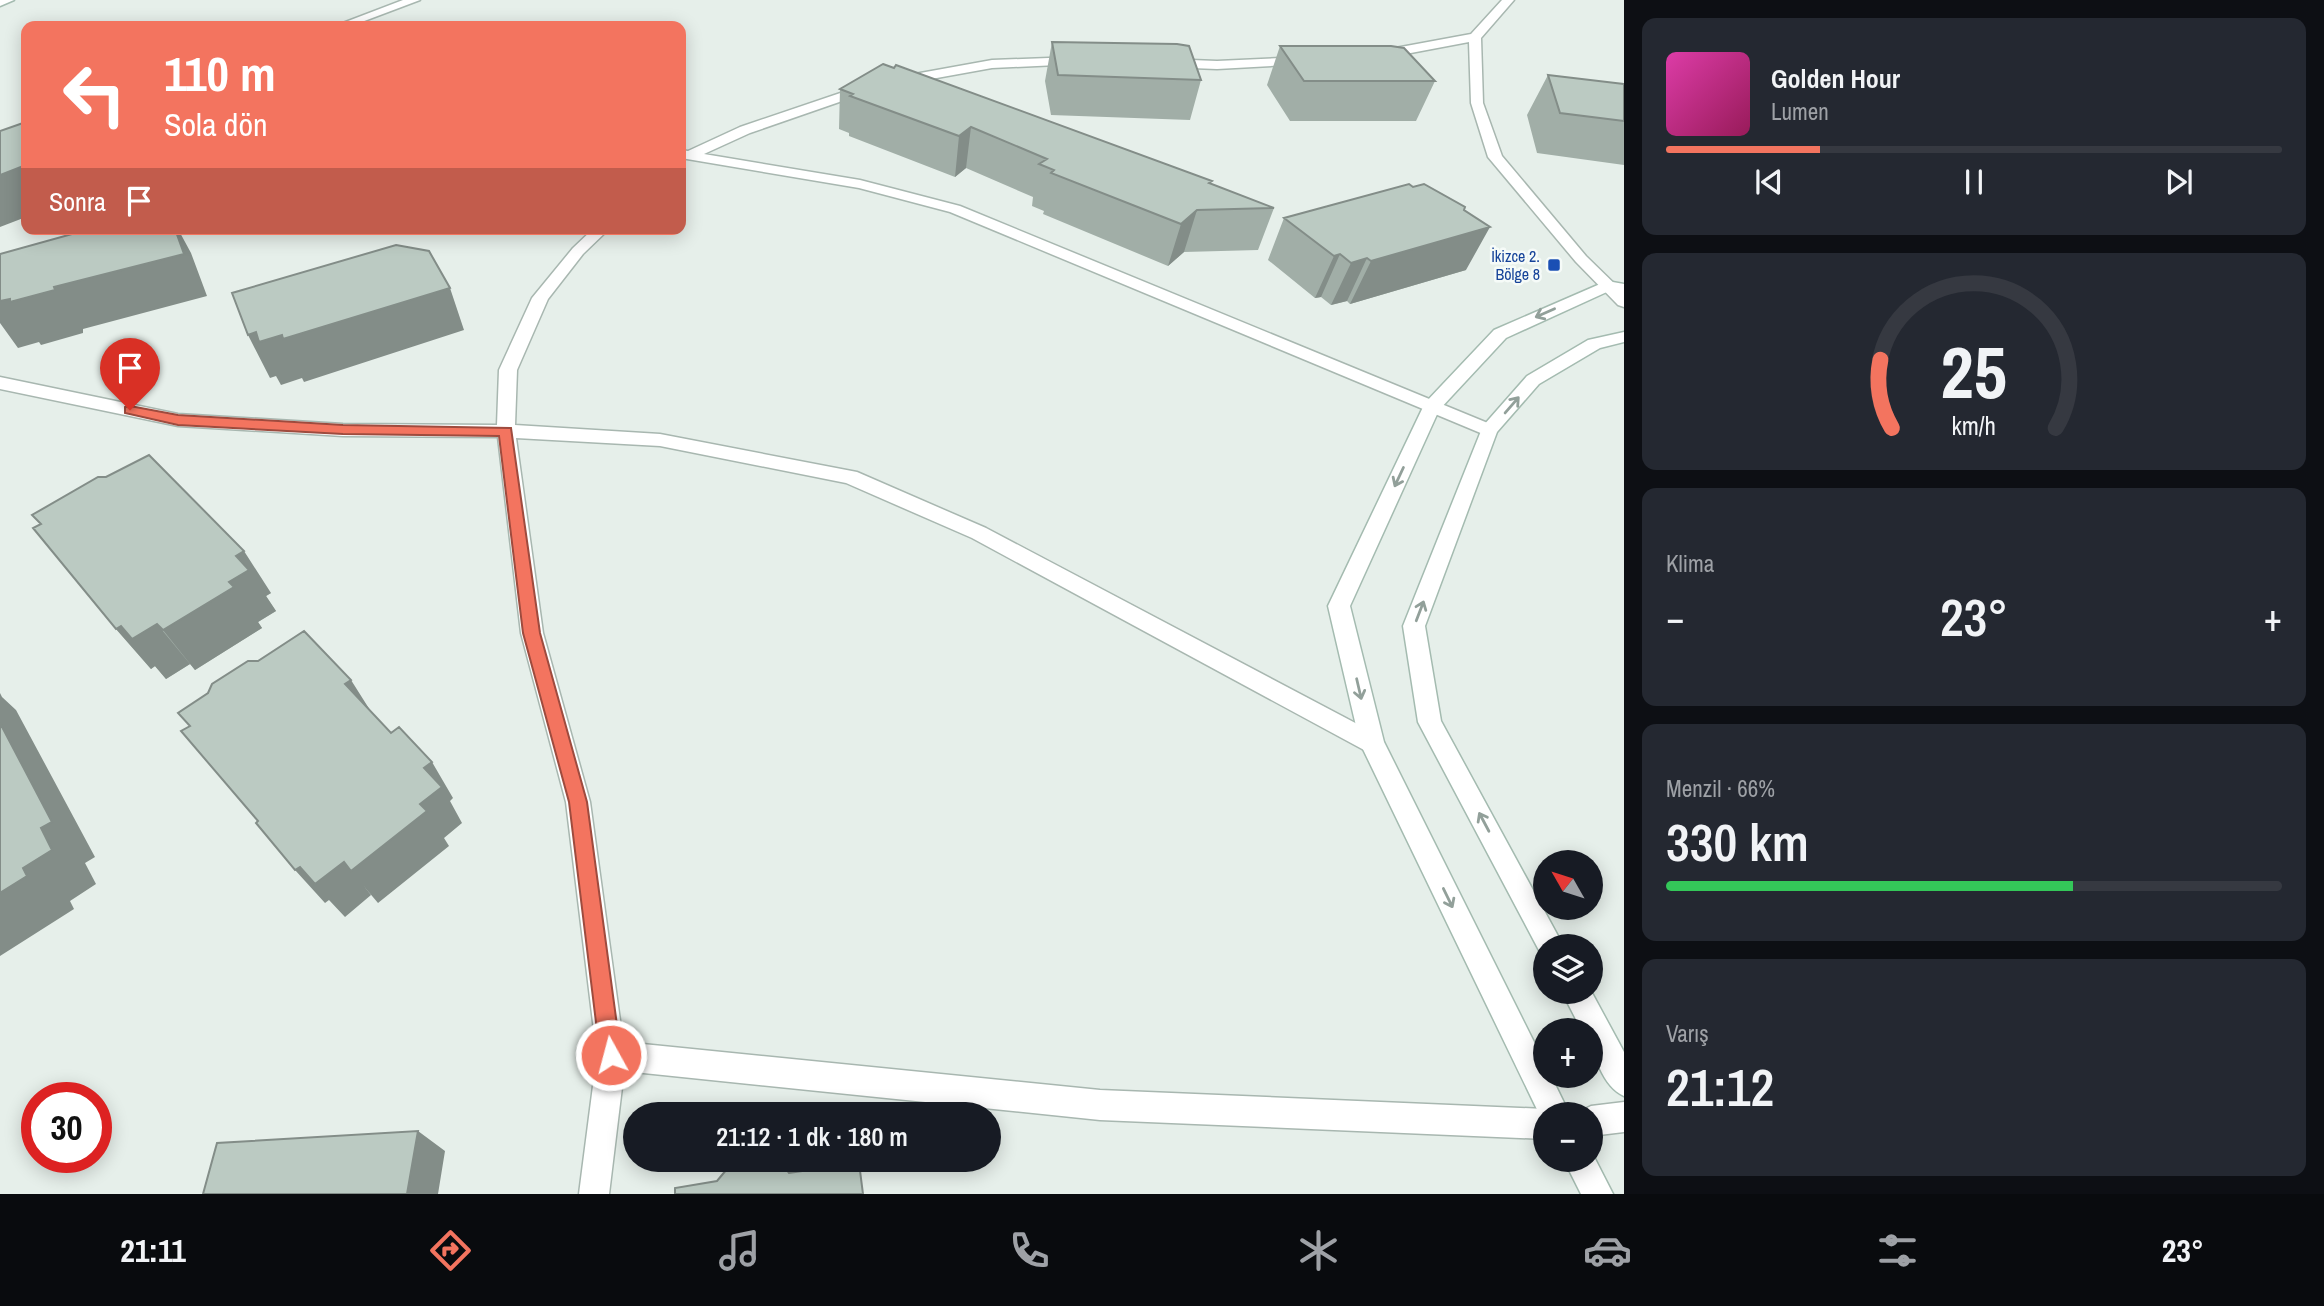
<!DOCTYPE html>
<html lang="tr">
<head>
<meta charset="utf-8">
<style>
	body { margin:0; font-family:"Archivo Narrow",sans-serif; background:#242831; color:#f1f3f6; height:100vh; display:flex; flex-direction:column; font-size:26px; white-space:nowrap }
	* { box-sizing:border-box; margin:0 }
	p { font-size:23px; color:#9ea1a6 }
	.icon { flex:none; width:38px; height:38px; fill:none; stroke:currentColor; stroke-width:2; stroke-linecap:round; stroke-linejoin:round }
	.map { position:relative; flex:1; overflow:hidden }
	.side { display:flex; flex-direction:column; gap:18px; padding:18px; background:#0d0f14; width:700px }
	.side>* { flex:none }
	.banner { position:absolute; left:21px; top:21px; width:665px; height:214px; border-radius:14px; box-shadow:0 4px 18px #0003; background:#f3745f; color:#fff; overflow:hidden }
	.needle { width:46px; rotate:309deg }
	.controls { position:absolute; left:1533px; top:850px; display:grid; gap:14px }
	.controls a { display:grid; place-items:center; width:70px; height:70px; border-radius:50%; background:#171b24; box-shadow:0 4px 18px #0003; font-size:35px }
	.speed { position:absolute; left:21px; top:1082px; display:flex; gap:14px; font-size:35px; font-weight:700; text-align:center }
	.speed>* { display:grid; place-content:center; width:91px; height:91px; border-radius:50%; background:#171b24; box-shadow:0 4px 18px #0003; line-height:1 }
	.speed .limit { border:10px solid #d22; background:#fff; color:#111 }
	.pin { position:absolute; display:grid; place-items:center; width:60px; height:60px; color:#fff; margin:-72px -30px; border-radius:50% 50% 50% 0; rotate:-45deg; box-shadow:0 0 7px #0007 }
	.pin .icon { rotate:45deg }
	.me { position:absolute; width:77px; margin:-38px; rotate:353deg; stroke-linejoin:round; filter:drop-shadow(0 0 5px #0008) }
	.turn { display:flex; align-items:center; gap:24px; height:147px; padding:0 28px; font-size:32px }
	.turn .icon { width:91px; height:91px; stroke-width:2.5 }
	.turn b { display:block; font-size:49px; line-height:60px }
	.then { display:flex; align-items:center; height:66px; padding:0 28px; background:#0003; gap:14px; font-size:26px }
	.big { font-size:52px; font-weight:600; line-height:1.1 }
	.side .tile { flex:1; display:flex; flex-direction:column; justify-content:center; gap:10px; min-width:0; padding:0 24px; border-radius:14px; background:#242831 }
	.side .dial { align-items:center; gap:0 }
	.dial svg { height:182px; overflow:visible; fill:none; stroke:#363941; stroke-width:7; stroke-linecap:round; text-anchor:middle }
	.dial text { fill:#f1f3f6; stroke:none }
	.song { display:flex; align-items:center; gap:21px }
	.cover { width:84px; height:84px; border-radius:10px; background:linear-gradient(135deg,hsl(320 70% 55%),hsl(330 70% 35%)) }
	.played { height:7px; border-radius:4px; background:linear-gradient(90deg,#f3745f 25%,#363941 25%) }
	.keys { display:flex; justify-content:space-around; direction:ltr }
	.heat { display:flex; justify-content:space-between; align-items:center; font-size:38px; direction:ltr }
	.charge { height:10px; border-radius:5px; background:linear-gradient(90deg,#34c759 66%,#363941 0) }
	.trip { position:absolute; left:623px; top:1102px; width:378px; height:70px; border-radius:35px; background:#171b24; box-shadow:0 4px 18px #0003; font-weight:600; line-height:70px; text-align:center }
	.menu { display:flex; height:112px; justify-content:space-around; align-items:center; background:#090b0e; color:#9ea1a6 }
	.menu .icon { width:49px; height:49px }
	.menu .selected { color:#f3745f }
	.menu b { font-size:32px; color:#f1f3f6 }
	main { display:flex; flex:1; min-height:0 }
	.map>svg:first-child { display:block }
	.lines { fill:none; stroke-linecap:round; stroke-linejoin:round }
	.street-casing { stroke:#a8b7b0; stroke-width:3 }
	.secondary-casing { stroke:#a4bbb0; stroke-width:3 }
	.street { fill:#fff; fill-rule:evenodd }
	.secondary { fill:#fff; fill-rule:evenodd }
	.wall { fill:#a1aea7 }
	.shaded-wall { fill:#838d88 }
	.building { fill:#bbcac2; stroke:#838d88; stroke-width:2 }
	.oneway { stroke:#92a09a }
	.route { fill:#f3745f; stroke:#9e4b3e; stroke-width:2 }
	.transit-dot { fill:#1a4fb4; stroke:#f6fbf8; stroke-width:2.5 }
	.labels { text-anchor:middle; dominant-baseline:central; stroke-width:5; stroke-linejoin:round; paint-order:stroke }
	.far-transit-label { font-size:16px; fill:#164399; stroke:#f6fbf8; text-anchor:end }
</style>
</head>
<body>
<main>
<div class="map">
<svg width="1624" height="1194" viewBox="0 0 1624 1194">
	<rect width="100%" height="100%" fill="#e6efea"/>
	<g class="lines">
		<defs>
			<path id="street" d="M 403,0 L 420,0 L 351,26 L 335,26 Z
				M 1502,0 L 1514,0 L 1481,38 L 1483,103 L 1502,156 L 1586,256 L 1624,293 L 1624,307 L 1618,305 L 1576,262 L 1488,157 L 1471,103 L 1469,42 L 1379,59 L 1373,55 L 1379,51 L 1471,34 Z
				M 1075,57 L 1081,61 L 1079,64 L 992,68 L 898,85 L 892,81 L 898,77 L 992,60 Z
				M 1302,57 L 1308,61 L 1306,64 L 1217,69 L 1166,67 L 1160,63 L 1166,59 L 1217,61 Z
				M 867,84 L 873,88 L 871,91 L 750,133 L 704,154 L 860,180 L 960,206 L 1495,426 L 1498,430 L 1495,434 L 1483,434 L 950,212 L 859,188 L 681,158 L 681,150 L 688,151 L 740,127 Z
				M 593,229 L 609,229 L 583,254 L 548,299 L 517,370 L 515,425 L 660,434 L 857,472 L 986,528 L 1380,736 L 1384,743 L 1380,750 L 1372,753 L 1364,750 L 972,538 L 846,483 L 660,446 L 516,438 L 543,633 L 590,802 L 623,1042 L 1100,1090 L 1545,1109 L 1556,1115 L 1545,1115 L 1545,1139 L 1100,1120 L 624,1071 L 609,1194 L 579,1194 L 597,1055 L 566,802 L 521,633 L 498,437 L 343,436 L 178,426 L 0,389 L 0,377 L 178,414 L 343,424 L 497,425 L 499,370 L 532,298 L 573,248 Z
				M 1624,1102 L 1624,1132 L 1591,1136 L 1591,1115 L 1579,1115 L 1581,1111 L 1591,1106 Z"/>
			<path id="secondary" d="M 0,0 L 14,0 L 0,6 Z
				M 1607,281 L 1624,284 L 1624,294 L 1609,291 L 1506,338 L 1439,410 L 1350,606 L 1384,742 L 1545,1064 L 1545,1076 L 1551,1076 L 1570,1115 L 1545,1115 L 1545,1126 L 1360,743 L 1328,606 L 1425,403 L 1494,330 Z
				M 1624,332 L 1624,342 L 1600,348 L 1539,384 L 1497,432 L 1425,626 L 1441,721 L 1564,947 L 1545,947 L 1545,958 L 1542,956 L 1418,722 L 1403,626 L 1483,426 L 1527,376 L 1588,340 Z
				M 1591,991 L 1624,1052 L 1624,1096 C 1603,1087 1591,1052 1591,1031 L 1582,1031 L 1562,992 Z
				M 1591,1151 L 1613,1194 L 1581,1194 L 1564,1160 L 1591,1160 Z"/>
		</defs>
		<use href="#street" class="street-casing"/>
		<use href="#secondary" class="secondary-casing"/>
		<use href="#street" class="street"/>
		<use href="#secondary" class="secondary"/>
	</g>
	<path class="wall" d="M 1052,42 L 1201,80 L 1190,120 L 1051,115 L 1045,81 Z
		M 1280,46 L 1435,81 L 1416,121 L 1290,121 L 1267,85 Z
		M 1548,75 L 1624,84 L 1624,165 L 1537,153 L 1527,115 Z
		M 840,89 L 1211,184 L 1274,208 L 1258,250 L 1184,252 L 1168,266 L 1043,214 L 1044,211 L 1032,206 L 1033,197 L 966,168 L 955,177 L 849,136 L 849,133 L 839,129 Z
		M 1413,187 L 1464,210 L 1466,270 L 1350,304 L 1347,301 L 1331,305 L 1321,297 L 1315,298 L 1268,260 L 1284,218 Z
		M 32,515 L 271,593 L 266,596 L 276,611 L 258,622 L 262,628 L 195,670 L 190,664 L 166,679 L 155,666 L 151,669 L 116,629 L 41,524 Z"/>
	<path class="shaded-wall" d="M 971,127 L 966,168 L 955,177 L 959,136 Z
		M 26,165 L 26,217 L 0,227 L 0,175 Z
		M 1197,210 L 1184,252 L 1168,266 L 1181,224 Z
		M 1490,227 L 1466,270 L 1350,304 L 1371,261 Z
		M 175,229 L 178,229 L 191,253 L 207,296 L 83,329 L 83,333 L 41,345 L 39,342 L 18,348 L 0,323 L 0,301 L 54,287 Z
		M 1340,254 L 1321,297 L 1315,298 L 1334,256 Z
		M 1367,258 L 1347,301 L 1331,305 L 1351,263 Z
		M 450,288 L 464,330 L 304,382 L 302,378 L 281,385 L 276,376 L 270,378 L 248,335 L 256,332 L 282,335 L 326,325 Z
		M 244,551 L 271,593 L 266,596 L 276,611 L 258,622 L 262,628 L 195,670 L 163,630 L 229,582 L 236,556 Z
		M 157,624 L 190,664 L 166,679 L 132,639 Z
		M 121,626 L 155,666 L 151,669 L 116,629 Z
		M 351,680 L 375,718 L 345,684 Z
		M 0,693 L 2,697 L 16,710 L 95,857 L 85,863 L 96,884 L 70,901 L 74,909 L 0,956 L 0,893 L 23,868 L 41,828 L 0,723 Z
		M 432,762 L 453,798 L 450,801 L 462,823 L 444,838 L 449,846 L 378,903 L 351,871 L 420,804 L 424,768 Z
		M 344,862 L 371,895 L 345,917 L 329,900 L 325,903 L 295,870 L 300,867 Z
		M 418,1131 L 445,1151 L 438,1194 L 407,1194 Z"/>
	<path class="building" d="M 1052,42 L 1177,44 L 1189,46 L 1201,80 L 1058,75 Z
		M 1280,46 L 1391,46 L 1404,48 L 1435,81 L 1304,81 Z
		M 883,64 L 894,68 L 896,65 L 1212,181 L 1209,183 L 1274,208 L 1197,210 L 1181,224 L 1051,173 L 1054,170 L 1039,164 L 1047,159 L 971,127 L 959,136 L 850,96 L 853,94 L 840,89 Z
		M 1548,75 L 1624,84 L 1624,121 L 1560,113 Z
		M 26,122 L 26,165 L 0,175 L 0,131 Z
		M 1409,184 L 1413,187 L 1424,184 L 1465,207 L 1464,210 L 1490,227 L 1371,261 L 1367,258 L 1351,263 L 1340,254 L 1334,256 L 1284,218 Z
		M 90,229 L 175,229 L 184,254 L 54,287 L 55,290 L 10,302 L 10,299 L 0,301 L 0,254 Z
		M 396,245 L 429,251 L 450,288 L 283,339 L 282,335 L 259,342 L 256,332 L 248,335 L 232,293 Z
		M 149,455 L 244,551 L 236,556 L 249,570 L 229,582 L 234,587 L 163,630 L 157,624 L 132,639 L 121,626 L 116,629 L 33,528 L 41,524 L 32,515 L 98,477 L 106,477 Z
		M 304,631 L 351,680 L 345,684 L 391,733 L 399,727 L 432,762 L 424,768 L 442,787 L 420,804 L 427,811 L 351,871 L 344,862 L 315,884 L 300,867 L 295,870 L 256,823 L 258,821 L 181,731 L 190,726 L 178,713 L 208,693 L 212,684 L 248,661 L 258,661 Z
		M 0,723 L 52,822 L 41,828 L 52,850 L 23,868 L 27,876 L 0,893 Z
		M 418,1131 L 407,1194 L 203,1194 L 217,1143 Z
		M 780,1161 L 789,1173 L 859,1163 L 863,1194 L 675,1194 L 675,1188 L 717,1181 L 727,1169 Z"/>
	<defs><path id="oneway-shaft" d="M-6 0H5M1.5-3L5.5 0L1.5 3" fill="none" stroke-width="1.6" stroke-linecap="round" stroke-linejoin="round" transform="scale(1.75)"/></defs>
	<g class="oneway">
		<use href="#oneway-shaft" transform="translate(1545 313) rotate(156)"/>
		<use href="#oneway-shaft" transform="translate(1512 405) rotate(-49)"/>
		<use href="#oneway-shaft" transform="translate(1399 477) rotate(115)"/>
		<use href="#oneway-shaft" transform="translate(1420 611) rotate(-69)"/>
		<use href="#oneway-shaft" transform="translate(1359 689) rotate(77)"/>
		<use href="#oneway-shaft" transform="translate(1484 822) rotate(-118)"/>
		<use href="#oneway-shaft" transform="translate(1448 898) rotate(64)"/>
	</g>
	<path class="route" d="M 130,406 L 178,415 L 343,425 L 511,428 L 540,633 L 587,802 L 621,1055 L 618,1062 L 611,1066 L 603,1062 L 600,1055 L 569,802 L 523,633 L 499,436 L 343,434 L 178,425 L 125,413 L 125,407 Z"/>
	<rect class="transit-dot" x="1547" y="258" width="14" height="14" rx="3.5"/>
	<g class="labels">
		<g class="far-transit-label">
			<text x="1540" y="256">İkizce 2.<tspan x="1540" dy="18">Bölge 8</tspan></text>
		</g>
	</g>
</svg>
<div class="controls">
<a><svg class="needle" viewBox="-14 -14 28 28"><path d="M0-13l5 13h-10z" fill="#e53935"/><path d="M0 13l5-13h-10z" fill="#9ea1a6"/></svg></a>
<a><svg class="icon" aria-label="layers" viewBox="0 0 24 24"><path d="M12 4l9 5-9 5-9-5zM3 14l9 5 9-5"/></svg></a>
<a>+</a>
<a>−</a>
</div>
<div class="speed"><div class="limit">30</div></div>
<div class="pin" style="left:130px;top:410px;background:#d93025"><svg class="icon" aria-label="arrive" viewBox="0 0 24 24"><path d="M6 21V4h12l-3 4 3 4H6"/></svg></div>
<svg class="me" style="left:611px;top:1055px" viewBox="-20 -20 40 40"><circle r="17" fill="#f3745f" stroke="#fff" stroke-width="3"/><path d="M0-11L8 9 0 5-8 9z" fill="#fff"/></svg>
<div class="trip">21:12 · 1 dk · 180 m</div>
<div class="banner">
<div class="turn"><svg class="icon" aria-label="left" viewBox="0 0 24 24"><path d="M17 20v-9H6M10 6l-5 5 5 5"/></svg><div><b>110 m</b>Sola dön</div></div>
<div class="then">Sonra<svg class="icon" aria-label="arrive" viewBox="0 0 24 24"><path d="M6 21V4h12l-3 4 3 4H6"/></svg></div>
</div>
</div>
<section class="side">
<div class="tile">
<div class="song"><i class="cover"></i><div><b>Golden Hour</b><p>Lumen</p></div></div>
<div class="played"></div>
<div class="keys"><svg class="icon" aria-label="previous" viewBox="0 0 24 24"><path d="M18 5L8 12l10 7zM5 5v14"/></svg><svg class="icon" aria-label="pause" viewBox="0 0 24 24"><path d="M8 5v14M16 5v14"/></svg><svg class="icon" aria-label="next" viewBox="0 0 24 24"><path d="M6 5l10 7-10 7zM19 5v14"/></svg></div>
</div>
<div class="tile dial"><svg viewBox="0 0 100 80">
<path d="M14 69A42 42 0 1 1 86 69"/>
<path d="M14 69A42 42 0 0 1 9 39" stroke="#f3745f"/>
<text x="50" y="56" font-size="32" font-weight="700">25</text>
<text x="50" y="72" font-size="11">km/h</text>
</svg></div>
<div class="tile"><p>Klima</p>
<div class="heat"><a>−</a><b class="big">23°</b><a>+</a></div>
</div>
<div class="tile"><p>Menzil · 66%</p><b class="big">330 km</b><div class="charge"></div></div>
<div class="tile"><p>Varış</p><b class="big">21:12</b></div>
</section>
</main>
<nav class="menu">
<b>21:11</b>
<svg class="icon selected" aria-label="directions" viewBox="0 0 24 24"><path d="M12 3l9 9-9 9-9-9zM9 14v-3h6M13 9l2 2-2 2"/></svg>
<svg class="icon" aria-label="music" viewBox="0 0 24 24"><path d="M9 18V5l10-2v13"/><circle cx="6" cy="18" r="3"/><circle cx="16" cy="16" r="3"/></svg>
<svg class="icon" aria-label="phone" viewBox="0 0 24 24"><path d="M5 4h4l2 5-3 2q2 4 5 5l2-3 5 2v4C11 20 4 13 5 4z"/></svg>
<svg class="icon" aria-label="climate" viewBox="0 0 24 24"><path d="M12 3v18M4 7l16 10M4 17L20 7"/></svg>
<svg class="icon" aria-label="car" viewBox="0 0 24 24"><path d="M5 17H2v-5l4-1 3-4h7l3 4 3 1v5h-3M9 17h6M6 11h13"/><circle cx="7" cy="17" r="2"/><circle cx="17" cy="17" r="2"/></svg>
<svg class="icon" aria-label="filters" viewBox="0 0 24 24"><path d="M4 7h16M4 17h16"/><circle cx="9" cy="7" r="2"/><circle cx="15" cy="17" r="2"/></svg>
<b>23°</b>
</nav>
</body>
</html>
